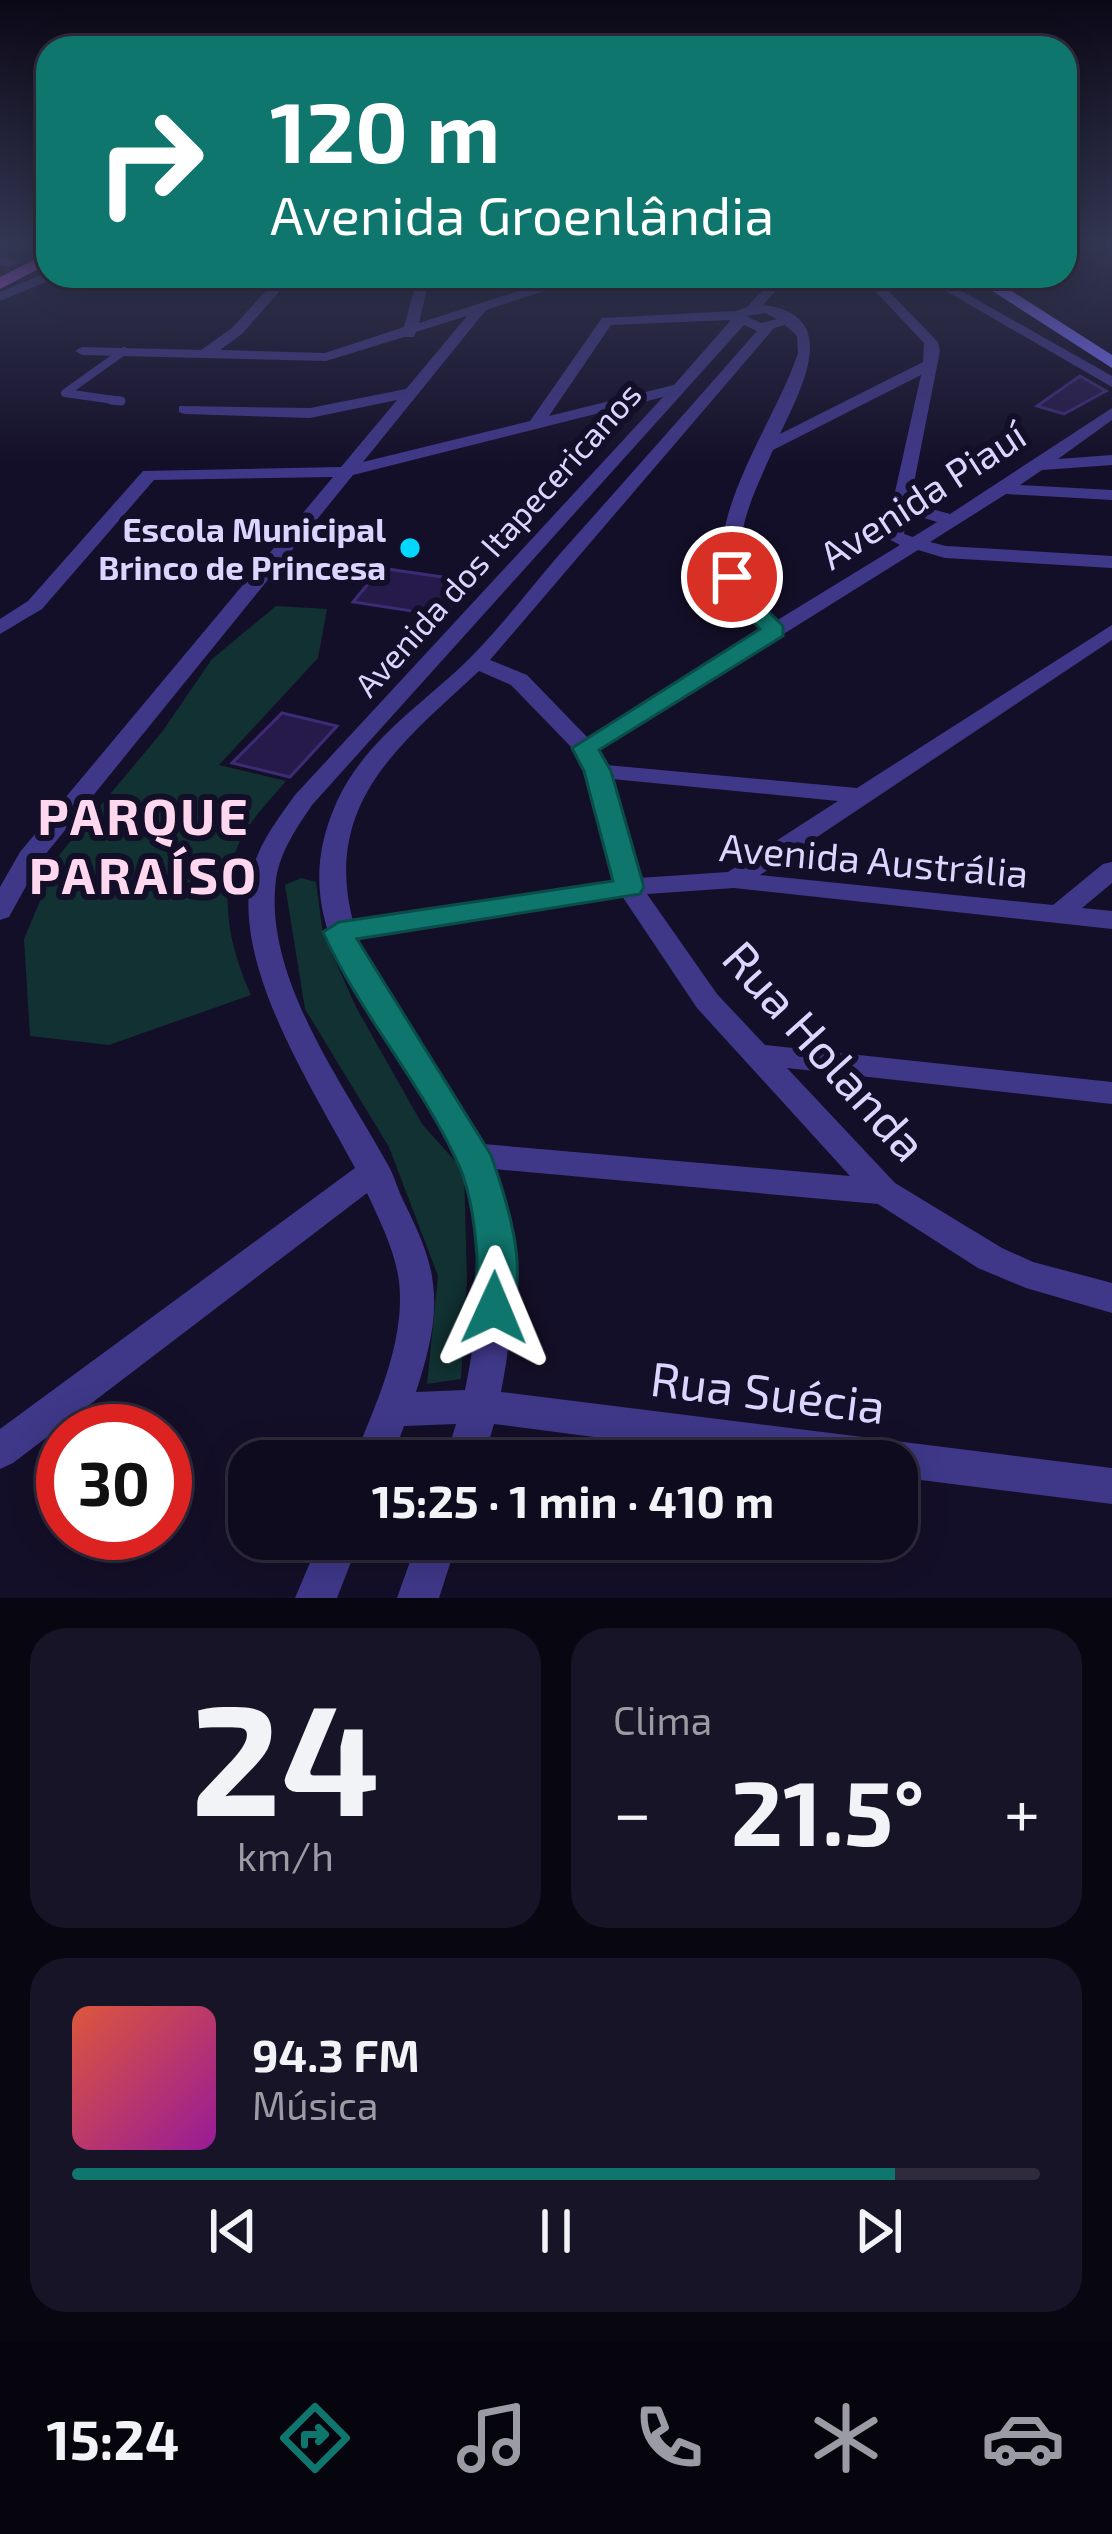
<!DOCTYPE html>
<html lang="pt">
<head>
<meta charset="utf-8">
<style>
	body { margin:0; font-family:"Exo 2",sans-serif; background:#181427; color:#f1f3f6; height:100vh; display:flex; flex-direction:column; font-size:45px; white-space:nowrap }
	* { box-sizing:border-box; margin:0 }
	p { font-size:39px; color:#9b9ba4 }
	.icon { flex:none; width:66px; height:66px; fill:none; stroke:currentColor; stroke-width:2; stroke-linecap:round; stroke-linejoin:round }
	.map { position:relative; height:1598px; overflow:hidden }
	.panel { display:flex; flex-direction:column; gap:30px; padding:30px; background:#080610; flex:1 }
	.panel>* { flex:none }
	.top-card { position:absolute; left:36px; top:36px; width:1041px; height:252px; border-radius:36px; box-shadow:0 6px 30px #0003,0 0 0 3px #2f2b3c; background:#0f766e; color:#fff; overflow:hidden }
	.speed { position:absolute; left:36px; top:1404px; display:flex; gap:24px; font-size:60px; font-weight:700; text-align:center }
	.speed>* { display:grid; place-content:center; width:156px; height:156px; border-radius:50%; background:#0f0b1e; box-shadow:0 6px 30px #0003,0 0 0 3px #2f2b3c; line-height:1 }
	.speed .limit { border:18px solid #d22; background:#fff; color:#111 }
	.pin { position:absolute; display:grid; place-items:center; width:102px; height:102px; color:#fff; margin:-51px; border:6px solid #fff; border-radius:50%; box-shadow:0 3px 12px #0007 }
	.me { position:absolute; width:132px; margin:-66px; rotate:1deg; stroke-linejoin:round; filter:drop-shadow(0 0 9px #0008) }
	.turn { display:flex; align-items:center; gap:42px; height:252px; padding:0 36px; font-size:54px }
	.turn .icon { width:156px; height:156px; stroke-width:2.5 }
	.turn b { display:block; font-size:84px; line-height:102px }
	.big { font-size:90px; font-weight:700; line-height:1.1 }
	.panel .tile { flex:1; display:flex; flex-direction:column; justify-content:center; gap:18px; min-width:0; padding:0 42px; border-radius:36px; background:#181427 }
	.panel .dial { align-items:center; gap:0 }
	.dial b { font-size:156px; line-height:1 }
	.song { display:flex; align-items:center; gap:36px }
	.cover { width:144px; height:144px; border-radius:18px; background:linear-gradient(135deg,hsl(10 70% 55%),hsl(300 70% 35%)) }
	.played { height:12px; border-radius:6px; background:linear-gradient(90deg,#0f766e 85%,#2f2b3c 85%) }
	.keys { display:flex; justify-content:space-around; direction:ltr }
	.heat { display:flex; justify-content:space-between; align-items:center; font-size:66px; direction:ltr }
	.panel .tiles { flex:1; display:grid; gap:30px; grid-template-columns:1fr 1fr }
	.tile:last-child { grid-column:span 2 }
	.trip { position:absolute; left:228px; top:1440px; width:690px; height:120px; border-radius:36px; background:#0f0b1e; box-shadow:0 6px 30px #0003,0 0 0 3px #2f2b3c; font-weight:700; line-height:120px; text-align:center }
	.tab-bar { display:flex; height:192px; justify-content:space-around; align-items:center; background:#06040c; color:#9b9ba4 }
	.tab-bar .icon { width:84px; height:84px }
	.tab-bar .current { color:#0f766e }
	.tab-bar b { font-size:54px; color:#f1f3f6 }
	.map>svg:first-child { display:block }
	.green { fill:#113132 }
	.building { fill:#261a4a; stroke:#3e2b76; stroke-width:3 }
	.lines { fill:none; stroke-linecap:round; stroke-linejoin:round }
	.lane-far1 { stroke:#3f3889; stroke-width:8 }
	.lane { stroke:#3f3889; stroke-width:9 }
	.street { fill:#3f3889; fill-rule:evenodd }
	.secondary { fill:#786cff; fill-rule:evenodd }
	.primary { fill:#cb5cff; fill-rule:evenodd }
	.route { fill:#0f766e; stroke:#0a4d48; stroke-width:3 }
	.poi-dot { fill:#01d8ff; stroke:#140f28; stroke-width:4.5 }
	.labels { text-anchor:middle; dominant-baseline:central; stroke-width:12; stroke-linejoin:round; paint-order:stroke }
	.far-poi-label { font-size:33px; font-weight:bold; fill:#dcd5ff; stroke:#140f28; text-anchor:end }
	.far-street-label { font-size:33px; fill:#dcd5ff; stroke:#140f28 }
	.street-label { font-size:39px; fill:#dcd5ff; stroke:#140f28 }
	.near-street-label { font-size:48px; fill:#dcd5ff; stroke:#140f28 }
	.district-label { font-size:51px; font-weight:bold; letter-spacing:3px; fill:#ffd7ee; stroke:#140f28 }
</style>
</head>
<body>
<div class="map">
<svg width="1112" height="1598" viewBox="0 0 1112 1598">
	<rect width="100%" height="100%" fill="#140f28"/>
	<path class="green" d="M 276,606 L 327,609 L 318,658 L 219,765 L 286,781 C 271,799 250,820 240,841 C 217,890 229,947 251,995 L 109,1045 L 30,1036 L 24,939 L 60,854 L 162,732 L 212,659 Z
		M 301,878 L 316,882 L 323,934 L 357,1009 L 422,1124 L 464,1171 L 467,1281 L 461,1379 L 427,1384 L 438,1276 L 389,1147 L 305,1009 L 285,885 Z"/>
	<path class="building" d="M 1080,376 L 1106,391 L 1064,414 L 1037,406 Z
		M 381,568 L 469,581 L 444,616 L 353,602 Z
		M 282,713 L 337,726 L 290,777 L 232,763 Z"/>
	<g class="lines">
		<path class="lane-far1" d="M 121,401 L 65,393 L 124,351"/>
		<path class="lane" d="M 111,400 L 121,401"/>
		<path class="street" d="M 0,257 L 14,260 L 16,263 L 10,267 L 0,265 Z
			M 48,272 L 48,276 L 54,276 L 53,279 L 0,301 L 0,292 Z
			M 273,276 L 285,276 L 286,284 L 242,334 L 220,350 L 325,353 L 404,327 L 418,276 L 430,276 L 419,323 L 559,278 L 690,276 L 684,280 L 560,286 L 486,310 L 363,462 L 530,421 L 602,318 L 736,311 L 747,307 L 776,276 L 789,276 L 763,305 C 843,314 801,389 780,434 L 923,362 L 924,343 L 861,276 L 874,276 L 938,342 L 940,351 L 910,503 L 950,514 L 1112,408 L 1112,420 L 1058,459 L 1112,455 L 1112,465 L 1042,470 L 1020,485 L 1112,490 L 1112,500 L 1006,494 L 930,542 L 946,546 L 1112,556 L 1112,568 L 945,558 L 918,550 L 598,750 L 606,765 L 857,788 L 1112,625 L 1112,640 L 760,875 L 1053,905 L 1103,864 L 1112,862 L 1112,883 L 1082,908 L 1112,911 L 1112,929 L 734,888 L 647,894 L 717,994 L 765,1045 L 1112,1082 L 1112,1104 L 787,1068 L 895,1183 L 1002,1248 L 1033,1262 L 1112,1283 L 1112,1313 L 1026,1288 L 978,1268 L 878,1204 L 494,1169 C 518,1242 516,1317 501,1392 L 1112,1468 L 1112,1504 L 897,1477 L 897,1461 L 777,1461 L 494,1424 L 483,1461 L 445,1461 L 456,1424 L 404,1426 L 391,1461 L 353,1461 C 375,1406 406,1342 399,1281 C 395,1251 380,1221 367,1193 L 13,1463 L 0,1469 L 0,1429 L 355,1168 C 313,1088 233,969 251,876 C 257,846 277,820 295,795 L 663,397 L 353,475 L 40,861 L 9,917 L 0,920 L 0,887 L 20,852 L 333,477 L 154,480 L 42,609 L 0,634 L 0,619 L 28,601 L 143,471 L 341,467 L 397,400 L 310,418 L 185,414 L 179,412 L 179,406 L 310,408 L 406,389 L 467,316 L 416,332 L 414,337 L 404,337 L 326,361 L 82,355 L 75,351 L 82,347 L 201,350 L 232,328 L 273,283 ZM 765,313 L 777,319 L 761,323 L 746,316 ZM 731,320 L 674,385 L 549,416 L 611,325 ZM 744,325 L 757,331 C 691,406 625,481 558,556 C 529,590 500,628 469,659 C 422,705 362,742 335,806 C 273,949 411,1037 458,1157 C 487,1232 481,1313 465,1390 L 416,1392 C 427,1358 438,1320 433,1284 C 430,1254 415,1225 402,1198 C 397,1187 393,1173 388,1165 C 344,1084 263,978 276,879 C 280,852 297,827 312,805 ZM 785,325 L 797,336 L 798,353 C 777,418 708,510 724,578 C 729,598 747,615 762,630 L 587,737 L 527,675 L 490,660 L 774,328 ZM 921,375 L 885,537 L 900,545 L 776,621 C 717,564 744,516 773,450 ZM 908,513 L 937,522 L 913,537 L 904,534 ZM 479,671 L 511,685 L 575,751 L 586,771 L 615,881 L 353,921 C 322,802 402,743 479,671 ZM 612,779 L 838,801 L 728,872 L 639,878 ZM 622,896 L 697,1008 L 850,1176 L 483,1144 C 446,1072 389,1013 358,938 Z
			M 920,276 L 935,276 L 1112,376 L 1112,387 Z
			M 320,1539 L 360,1539 L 337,1598 L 295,1598 Z
			M 418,1539 L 458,1539 L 439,1598 L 397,1598 Z"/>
		<path class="secondary" d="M 969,276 L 988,276 L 1112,355 L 1112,368 Z"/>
		<path class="primary" d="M 48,253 L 48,264 L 0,289 L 0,277 Z"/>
	</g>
	<linearGradient id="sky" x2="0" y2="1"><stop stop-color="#0b0816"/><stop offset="0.52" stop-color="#343753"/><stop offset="1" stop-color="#343753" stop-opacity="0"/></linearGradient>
	<rect width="1112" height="468" fill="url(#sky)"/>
	<path class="route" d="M 732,571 L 740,573 L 752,595 L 783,626 L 783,636 L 599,750 L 611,771 L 644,887 L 640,894 L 357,939 L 491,1155 C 507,1201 531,1273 508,1320 L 494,1325 L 480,1320 C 470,1300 478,1279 477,1257 C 475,1224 470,1186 455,1157 C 418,1079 359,1012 323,932 L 339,922 L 613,881 L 584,771 L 572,748 L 760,629 L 735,603 L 721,577 Z"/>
	<circle class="poi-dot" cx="410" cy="548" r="12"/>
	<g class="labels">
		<g class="far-poi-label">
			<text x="386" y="529">Escola Municipal<tspan x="386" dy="38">Brinco de Princesa</tspan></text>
		</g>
		<g class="far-street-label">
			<text transform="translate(497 539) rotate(-48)">Avenida dos Itapecericanos</text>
		</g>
		<g class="street-label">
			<text transform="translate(922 494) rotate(-33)">Avenida Piauí</text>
			<text transform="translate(874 859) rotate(5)">Avenida Austrália</text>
		</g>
		<g class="near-street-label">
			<text transform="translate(826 1050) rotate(48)">Rua Holanda</text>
			<text transform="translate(768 1391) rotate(7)">Rua Suécia</text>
		</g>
		<g class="district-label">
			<text x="144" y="814">PARQUE<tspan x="144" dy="59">PARAÍSO</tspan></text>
		</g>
	</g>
</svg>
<div class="speed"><div class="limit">30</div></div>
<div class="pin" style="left:732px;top:577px;background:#d93025"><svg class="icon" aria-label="arrive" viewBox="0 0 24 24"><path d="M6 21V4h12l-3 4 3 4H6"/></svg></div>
<svg class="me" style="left:494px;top:1308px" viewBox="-20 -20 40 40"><path d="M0-17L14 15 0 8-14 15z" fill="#0f766e" stroke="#fff" stroke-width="4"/></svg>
<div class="trip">15:25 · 1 min · 410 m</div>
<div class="top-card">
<div class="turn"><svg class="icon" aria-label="right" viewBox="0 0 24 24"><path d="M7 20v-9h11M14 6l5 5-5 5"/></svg><div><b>120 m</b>Avenida Groenlândia</div></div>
</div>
</div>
<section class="panel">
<div class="tiles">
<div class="tile dial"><b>24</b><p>km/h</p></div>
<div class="tile"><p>Clima</p>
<div class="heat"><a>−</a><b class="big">21.5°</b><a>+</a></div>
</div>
<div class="tile">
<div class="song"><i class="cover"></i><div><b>94.3 FM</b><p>Música</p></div></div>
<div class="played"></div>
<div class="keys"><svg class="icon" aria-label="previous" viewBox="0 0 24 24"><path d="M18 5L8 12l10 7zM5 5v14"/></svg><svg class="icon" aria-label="pause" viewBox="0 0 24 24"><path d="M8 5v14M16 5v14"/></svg><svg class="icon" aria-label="next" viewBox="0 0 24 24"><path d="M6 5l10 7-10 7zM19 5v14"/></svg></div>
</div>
</div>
</section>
<nav class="tab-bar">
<b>15:24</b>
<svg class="icon current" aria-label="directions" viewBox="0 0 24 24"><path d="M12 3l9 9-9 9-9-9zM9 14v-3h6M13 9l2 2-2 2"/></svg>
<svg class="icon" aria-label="music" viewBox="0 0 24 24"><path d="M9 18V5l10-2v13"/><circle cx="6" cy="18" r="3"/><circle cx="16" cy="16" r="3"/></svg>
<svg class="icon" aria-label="phone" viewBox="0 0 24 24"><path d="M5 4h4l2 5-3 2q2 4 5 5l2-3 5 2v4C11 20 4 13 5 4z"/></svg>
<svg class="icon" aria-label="climate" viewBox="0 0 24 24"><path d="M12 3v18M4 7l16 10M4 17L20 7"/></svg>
<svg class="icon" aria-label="car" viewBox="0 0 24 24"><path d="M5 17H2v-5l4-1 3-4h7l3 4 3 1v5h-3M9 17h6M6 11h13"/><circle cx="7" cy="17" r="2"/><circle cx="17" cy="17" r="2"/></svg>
</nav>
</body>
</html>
